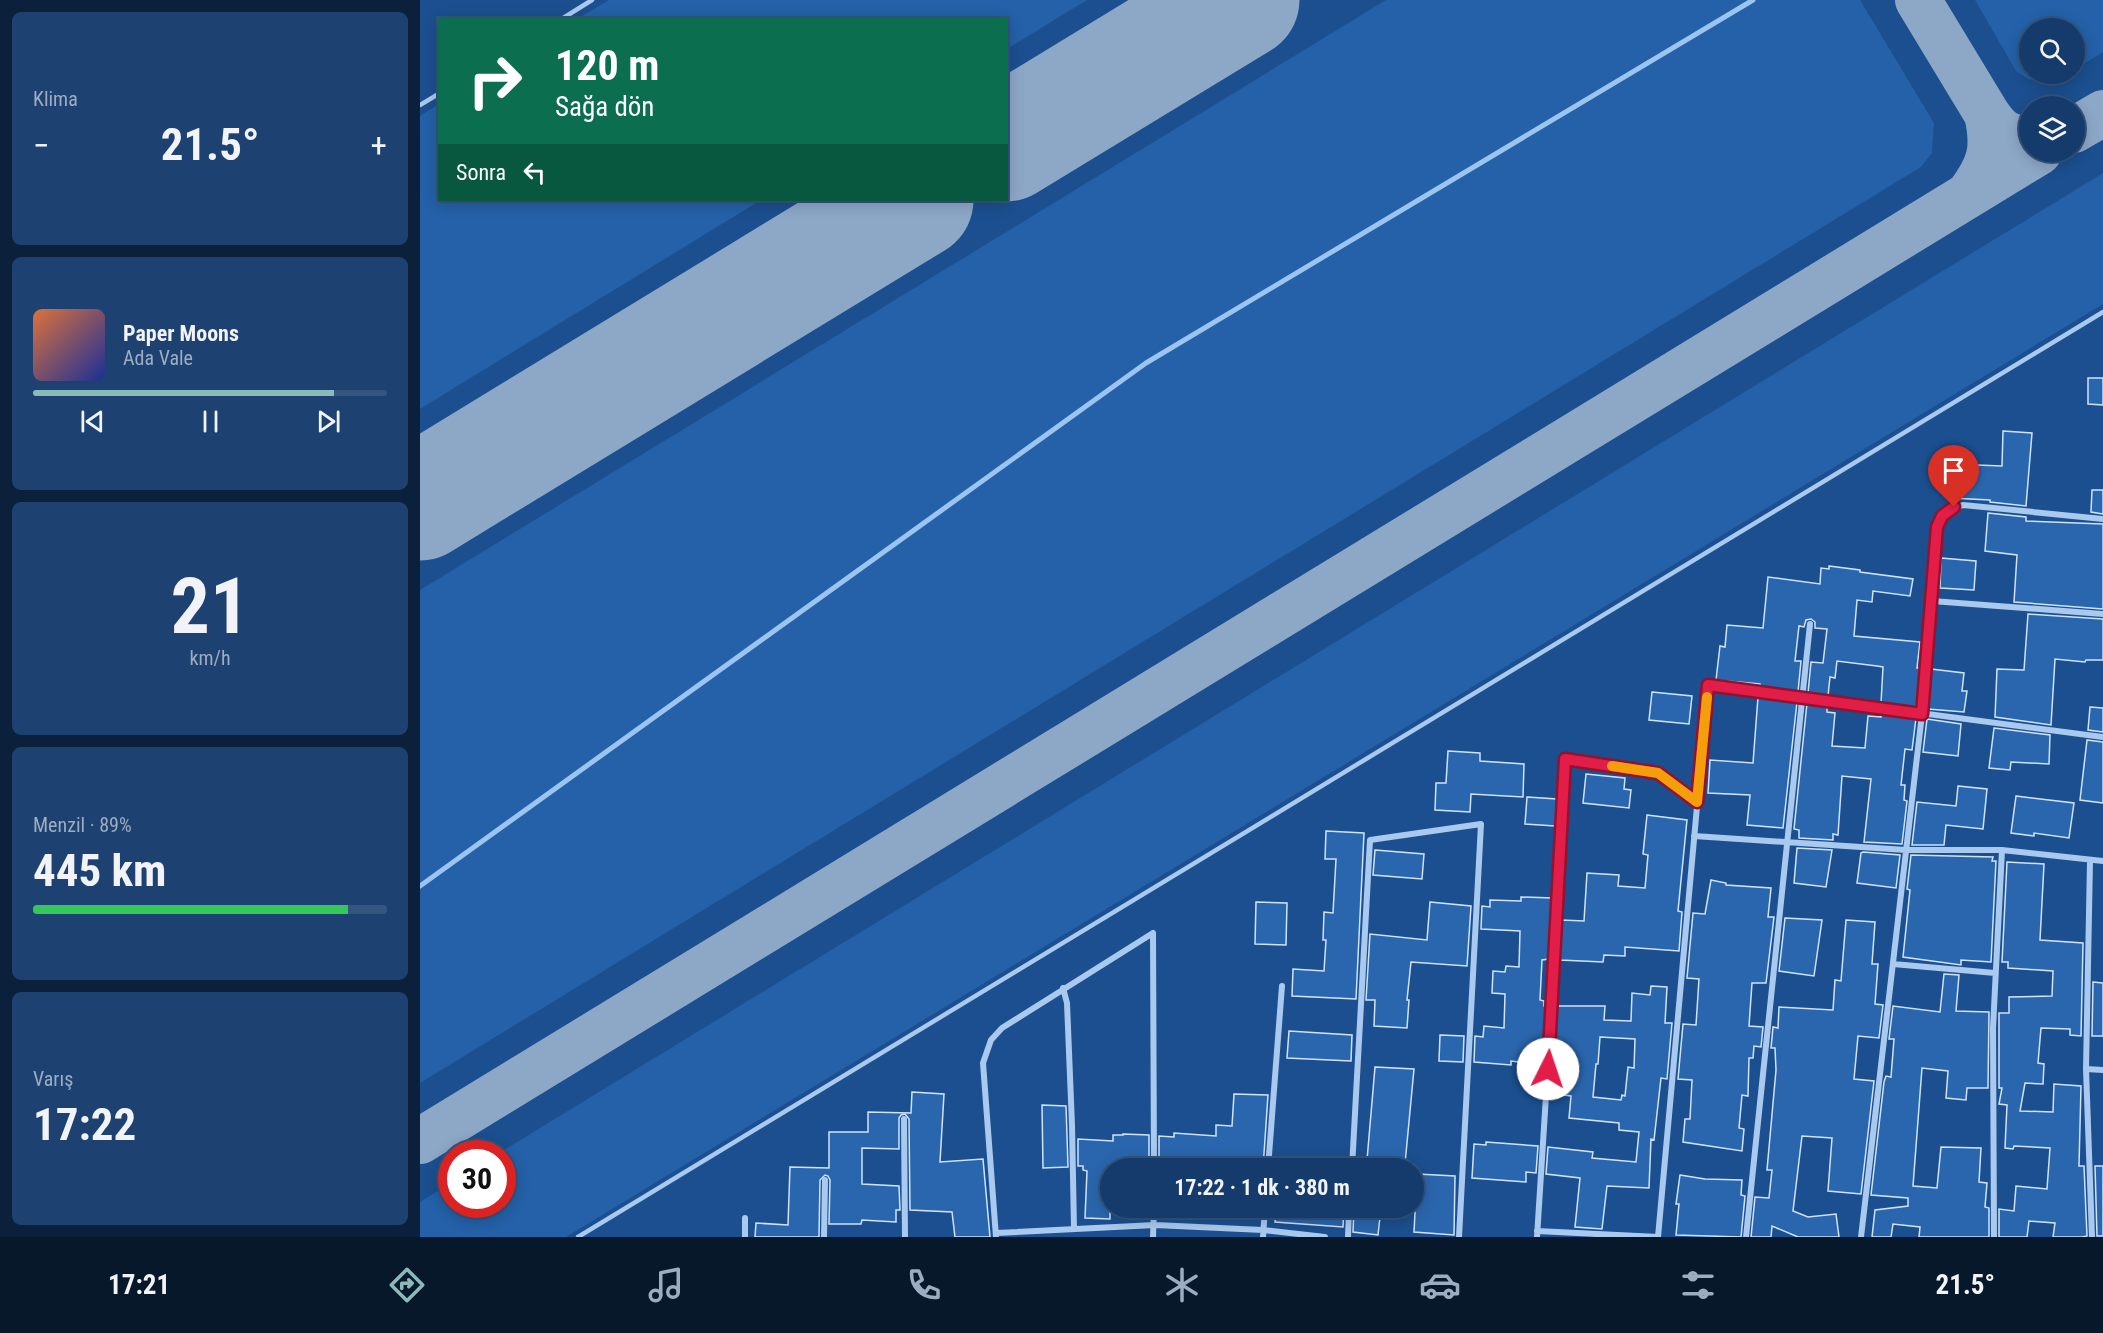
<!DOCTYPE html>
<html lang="tr">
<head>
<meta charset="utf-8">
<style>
	body { margin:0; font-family:"Roboto Condensed",sans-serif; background:#1d4271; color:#f1f3f6; height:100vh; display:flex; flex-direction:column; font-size:22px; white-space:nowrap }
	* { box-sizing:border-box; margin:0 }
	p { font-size:20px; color:#9dadc1 }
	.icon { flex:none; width:33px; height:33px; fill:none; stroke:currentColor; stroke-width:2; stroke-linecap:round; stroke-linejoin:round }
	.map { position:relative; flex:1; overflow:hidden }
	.side { display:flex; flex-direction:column; gap:12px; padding:12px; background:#0b203b; width:420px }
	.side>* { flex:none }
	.guide { position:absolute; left:18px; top:18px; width:570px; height:183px; border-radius:0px; box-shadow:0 3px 15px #0003,0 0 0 2px #33557e; background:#0b6e4f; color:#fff; overflow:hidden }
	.tools { position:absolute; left:1599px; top:18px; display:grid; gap:12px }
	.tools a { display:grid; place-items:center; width:66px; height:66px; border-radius:50%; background:#143b6b; box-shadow:0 3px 15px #0003,0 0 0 2px #33557e; font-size:30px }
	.speed { position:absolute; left:18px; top:1140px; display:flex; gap:12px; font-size:30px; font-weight:700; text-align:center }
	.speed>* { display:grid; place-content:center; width:78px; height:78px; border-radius:50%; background:#143b6b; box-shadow:0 3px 15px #0003,0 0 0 2px #33557e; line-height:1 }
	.speed .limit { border:9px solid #d22; background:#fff; color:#111 }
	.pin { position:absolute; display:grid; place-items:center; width:51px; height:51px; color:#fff; margin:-62px -26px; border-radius:50% 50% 50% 0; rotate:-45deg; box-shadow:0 0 6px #0007 }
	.pin .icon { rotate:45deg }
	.me { position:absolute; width:66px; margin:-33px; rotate:4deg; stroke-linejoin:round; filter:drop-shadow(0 0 4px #0008) }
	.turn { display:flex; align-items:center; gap:21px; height:126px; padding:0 18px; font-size:27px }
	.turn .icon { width:78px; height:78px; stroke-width:2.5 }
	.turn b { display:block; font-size:42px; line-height:51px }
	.then { display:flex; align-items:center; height:57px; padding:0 18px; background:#0003; gap:12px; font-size:22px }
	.big { font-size:45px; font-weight:700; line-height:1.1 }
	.side .tile { flex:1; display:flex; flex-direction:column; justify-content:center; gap:9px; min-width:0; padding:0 21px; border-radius:9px; background:#1d4271 }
	.side .dial { align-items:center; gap:0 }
	.dial b { font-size:78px; line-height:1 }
	.song { display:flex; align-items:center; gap:18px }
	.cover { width:72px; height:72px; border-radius:9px; background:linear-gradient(135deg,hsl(20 70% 55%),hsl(230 70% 35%)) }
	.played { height:6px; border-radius:3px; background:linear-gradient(90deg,#8bbbb9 85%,#33557e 85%) }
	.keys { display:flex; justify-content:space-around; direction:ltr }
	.heat { display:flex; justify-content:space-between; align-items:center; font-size:33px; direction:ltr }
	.charge { height:9px; border-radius:4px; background:linear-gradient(90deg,#34c759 89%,#33557e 0) }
	.trip { position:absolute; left:680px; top:1158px; width:324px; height:60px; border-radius:30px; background:#143b6b; box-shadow:0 3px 15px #0003,0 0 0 2px #33557e; font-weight:700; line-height:60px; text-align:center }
	.dock { display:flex; height:96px; justify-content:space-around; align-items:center; background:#08182b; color:#9dadc1 }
	.dock .icon { width:42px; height:42px }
	.dock .active { color:#8bbbb9 }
	.dock b { font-size:27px; color:#f1f3f6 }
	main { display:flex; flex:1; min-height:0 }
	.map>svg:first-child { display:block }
	.green { fill:#2461a8 }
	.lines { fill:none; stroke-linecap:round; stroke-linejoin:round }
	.stream { stroke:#9cc4f0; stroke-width:5 }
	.taxiway { stroke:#8da7c7; stroke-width:46 }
	.runway { stroke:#8da7c7; stroke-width:117 }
	.building { fill:#2a66ad; stroke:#cfe3fa; stroke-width:1.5; fill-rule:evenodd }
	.lane { stroke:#a9c9ee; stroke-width:4.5 }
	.street { stroke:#a9c9ee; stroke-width:6 }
	.route-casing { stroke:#92132f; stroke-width:15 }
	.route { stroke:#e11d48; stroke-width:10 }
	.slow { stroke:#f59e0b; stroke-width:10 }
</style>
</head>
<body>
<main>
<section class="side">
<div class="tile"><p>Klima</p>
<div class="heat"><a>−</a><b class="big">21.5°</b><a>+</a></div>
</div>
<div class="tile">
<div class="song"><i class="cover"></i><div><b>Paper Moons</b><p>Ada Vale</p></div></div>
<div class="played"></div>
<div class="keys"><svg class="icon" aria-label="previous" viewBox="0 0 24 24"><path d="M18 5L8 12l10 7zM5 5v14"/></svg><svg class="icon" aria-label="pause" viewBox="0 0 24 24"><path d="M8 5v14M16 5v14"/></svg><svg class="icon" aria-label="next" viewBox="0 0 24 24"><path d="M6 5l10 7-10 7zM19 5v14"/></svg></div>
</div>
<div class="tile dial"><b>21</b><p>km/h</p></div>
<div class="tile"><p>Menzil · 89%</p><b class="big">445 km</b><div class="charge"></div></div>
<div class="tile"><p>Varış</p><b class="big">17:22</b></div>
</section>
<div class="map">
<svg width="1683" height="1237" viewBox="0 0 1683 1237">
	<rect width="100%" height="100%" fill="#1b4f8f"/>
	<path class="green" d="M 189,0 L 667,0 L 587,49 L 586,20 L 157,19 Z
		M 966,0 L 1440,0 L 1514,123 L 1512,153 L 1501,167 L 0,1083 L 0,590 Z
		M 1555,0 L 1683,0 L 1683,52 L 1655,69 L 1654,28 L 1610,28 L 1610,74 L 1648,74 L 1641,78 L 1621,81 L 1608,79 L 1596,71 Z
		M 19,104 L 20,200 L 341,200 L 0,409 L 0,116 Z
		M 1683,173 L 1683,304 L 146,1237 L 0,1237 L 0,1202 L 31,1183 L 32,1204 L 82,1204 L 82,1154 L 79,1153 Z"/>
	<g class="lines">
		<path class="stream" d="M 0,886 L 726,363 L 1333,0"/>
		<path class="taxiway" d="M 1498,0 L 1567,114
			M 1654,130 L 1683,113
			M 1549,194 C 1570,166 1575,149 1567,114 C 1580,133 1587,137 1610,140
			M 0,1141 L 1619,152"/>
		<path class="runway" d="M 586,143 L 821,0
			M 0,502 L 495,200"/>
	</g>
	<path class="building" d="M 1668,378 L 1683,378 L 1683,405 L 1668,404 Z
		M 1583,431 L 1612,433 L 1606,506 L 1570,502 L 1570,500 L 1530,498 L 1532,464 L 1582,466 Z
		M 1672,490 L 1683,490 L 1683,514 L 1671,512 Z
		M 1568,513 L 1606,517 L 1606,521 L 1683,524 L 1683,609 L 1594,602 L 1597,555 L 1565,551 Z
		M 1521,558 L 1556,561 L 1554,590 L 1520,588 Z
		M 1409,566 L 1440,570 L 1440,572 L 1493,579 L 1490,596 L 1453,591 L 1452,602 L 1437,600 L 1434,636 L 1500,642 L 1497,668 L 1500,668 L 1497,707 L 1461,703 L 1463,667 L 1457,666 L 1417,661 L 1415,678 L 1410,677 L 1408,696 L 1388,693 L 1391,662 L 1403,663 L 1407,629 L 1395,628 L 1395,622 L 1391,619 L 1386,620 L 1384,627 L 1379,626 L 1375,661 L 1381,661 L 1378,692 L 1340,686 L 1340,684 L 1296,680 L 1300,646 L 1305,647 L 1307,625 L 1343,628 L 1348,577 L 1400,584 L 1401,568 L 1409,569 Z
		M 1608,614 L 1683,619 L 1683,660 L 1666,660 L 1665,662 L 1635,659 L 1631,725 L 1575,717 L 1577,669 L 1604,670 Z
		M 1511,669 L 1544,673 L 1542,691 L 1547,691 L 1544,712 L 1508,709 Z
		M 1232,692 L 1272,696 L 1269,724 L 1229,720 Z
		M 1338,697 L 1377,702 L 1363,828 L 1327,825 L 1330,795 L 1288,793 L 1290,760 L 1333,763 Z
		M 1387,703 L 1407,706 L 1407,712 L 1415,713 L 1412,746 L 1445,748 L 1448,716 L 1461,717 L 1461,713 L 1496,718 L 1492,750 L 1485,749 L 1481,785 L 1485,785 L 1484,800 L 1487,801 L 1482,844 L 1444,842 L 1451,779 L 1422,776 L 1418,835 L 1413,834 L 1413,840 L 1379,838 L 1379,830 L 1374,829 Z
		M 1670,707 L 1683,708 L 1683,732 L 1668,730 Z
		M 1507,719 L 1541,724 L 1538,756 L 1503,752 Z
		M 1574,728 L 1630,735 L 1629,764 L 1591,762 L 1590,770 L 1569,768 Z
		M 1667,740 L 1683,742 L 1683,803 L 1660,800 Z
		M 1028,751 L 1060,753 L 1060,761 L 1104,764 L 1103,797 L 1051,794 L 1050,812 L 1015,810 L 1016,783 L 1026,783 Z
		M 1166,774 L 1205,778 L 1204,789 L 1211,790 L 1209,808 L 1163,803 Z
		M 1538,786 L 1567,789 L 1563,829 L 1526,825 L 1524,845 L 1492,845 L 1497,802 L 1536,806 Z
		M 1596,796 L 1654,803 L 1649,838 L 1614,833 L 1614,836 L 1591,833 Z
		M 1107,797 L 1137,799 L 1135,826 L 1105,824 Z
		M 1227,815 L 1267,820 L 1258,911 L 1262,912 L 1259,951 L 1205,947 L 1205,956 L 1184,955 L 1183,962 L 1140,960 L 1142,920 L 1164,921 L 1167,873 L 1199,875 L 1198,886 L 1225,888 L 1228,855 L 1223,854 Z
		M 906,831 L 944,833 L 936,999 L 872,996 L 873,969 L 904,971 L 906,940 L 903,940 L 904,912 L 913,913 L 916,859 L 905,859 Z
		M 1377,848 L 1412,850 L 1406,887 L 1374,883 Z
		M 955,850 L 1004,854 L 1002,879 L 953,875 Z
		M 1443,852 L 1480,855 L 1476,888 L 1437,883 L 1441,853 Z
		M 1491,855 L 1573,857 L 1572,861 L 1576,861 L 1571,962 L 1541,960 L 1541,965 L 1483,957 L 1490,890 L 1487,889 Z
		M 1587,862 L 1624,864 L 1620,940 L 1663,943 L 1661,1036 L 1650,1035 L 1650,1029 L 1621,1028 L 1618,1063 L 1624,1064 L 1623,1084 L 1605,1083 L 1600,1111 L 1633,1112 L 1634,1084 L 1661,1086 L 1659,1166 L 1664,1166 L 1667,1236 L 1662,1237 L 1633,1237 L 1635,1223 L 1609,1221 L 1607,1237 L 1579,1237 L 1579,1209 L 1594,1211 L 1596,1186 L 1627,1189 L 1630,1148 L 1594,1146 L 1593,1149 L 1585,1148 L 1587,1105 L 1579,1104 L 1582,1088 L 1579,1088 L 1579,1013 L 1589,1013 L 1589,997 L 1632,996 L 1633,971 L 1588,968 L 1588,962 L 1582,962 Z
		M 1291,880 L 1306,883 L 1306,885 L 1351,888 L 1348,917 L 1354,917 L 1346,983 L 1332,983 L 1329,1026 L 1343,1027 L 1341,1047 L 1334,1046 L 1333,1058 L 1329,1058 L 1328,1096 L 1322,1095 L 1319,1128 L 1324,1129 L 1322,1151 L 1263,1142 L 1265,1119 L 1270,1119 L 1272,1080 L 1258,1079 L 1263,1024 L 1276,1025 L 1279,979 L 1267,978 L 1273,913 L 1285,914 Z
		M 1101,897 L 1133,898 L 1129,959 L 1122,960 L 1120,1000 L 1124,1001 L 1124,1006 L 1126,1006 L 1123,1065 L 1091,1061 L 1091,1065 L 1054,1062 L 1055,1036 L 1063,1037 L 1064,1026 L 1084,1028 L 1085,994 L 1072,993 L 1073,971 L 1085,972 L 1086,966 L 1099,967 L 1100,931 L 1061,929 L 1062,906 L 1070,907 L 1070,900 L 1101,901 Z
		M 836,902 L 867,903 L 866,945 L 835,944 Z
		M 1010,902 L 1051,906 L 1047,966 L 991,962 L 987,1000 L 989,1000 L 987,1028 L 954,1026 L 955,1000 L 946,1000 L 950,934 L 1007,940 Z
		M 1365,918 L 1402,920 L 1394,976 L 1359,971 Z
		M 1426,920 L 1455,922 L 1452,964 L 1458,964 L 1455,1004 L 1463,1005 L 1459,1038 L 1438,1036 L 1434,1079 L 1454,1081 L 1441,1194 L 1408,1191 L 1412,1138 L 1382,1136 L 1373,1211 L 1388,1217 L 1416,1214 L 1419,1237 L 1378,1237 L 1352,1226 L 1351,1237 L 1331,1237 L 1335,1197 L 1349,1198 L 1352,1170 L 1347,1170 L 1356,1070 L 1355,1048 L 1351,1048 L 1353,1027 L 1358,1028 L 1359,1007 L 1413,1010 L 1415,980 L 1421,981 Z
		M 1524,974 L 1539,975 L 1536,1011 L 1569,1012 L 1568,1088 L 1547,1088 L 1546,1100 L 1526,1098 L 1528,1071 L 1502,1068 L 1493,1186 L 1517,1188 L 1521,1147 L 1561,1148 L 1559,1182 L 1567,1183 L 1565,1207 L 1569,1208 L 1569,1237 L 1499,1237 L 1500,1227 L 1473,1224 L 1471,1237 L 1452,1237 L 1455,1210 L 1488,1206 L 1488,1198 L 1451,1195 L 1464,1082 L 1466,1076 L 1471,1077 L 1474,1039 L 1469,1039 L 1473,1006 L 1520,1012 Z
		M 1673,982 L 1683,983 L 1683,1036 L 1672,1036 Z
		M 1231,986 L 1247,987 L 1245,1023 L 1252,1023 L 1247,1079 L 1241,1078 L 1234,1140 L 1231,1139 L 1229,1188 L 1187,1186 L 1182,1229 L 1155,1227 L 1160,1178 L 1126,1174 L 1128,1147 L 1173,1152 L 1172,1158 L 1216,1162 L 1219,1132 L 1199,1130 L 1199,1123 L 1149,1118 L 1151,1096 L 1137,1094 L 1140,1067 L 1133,1066 L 1137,1006 L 1185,1006 L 1184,1020 L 1211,1021 L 1212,993 L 1230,995 ZM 1180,1037 L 1215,1039 L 1214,1068 L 1208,1067 L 1205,1096 L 1202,1095 L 1201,1100 L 1173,1097 L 1176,1064 L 1178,1064 Z
		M 869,1031 L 932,1035 L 931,1061 L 867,1058 Z
		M 1020,1035 L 1044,1036 L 1043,1062 L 1019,1061 Z
		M 955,1067 L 994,1069 L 985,1164 L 947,1160 Z
		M 492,1092 L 524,1094 L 520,1162 L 563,1159 L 570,1237 L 535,1237 L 532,1212 L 490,1210 L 489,1119 L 485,1114 L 481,1115 L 479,1118 L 479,1149 L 442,1148 L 442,1184 L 479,1186 L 480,1210 L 476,1210 L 476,1222 L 442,1220 L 441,1224 L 409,1224 L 410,1180 L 408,1176 L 405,1175 L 400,1180 L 399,1237 L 335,1237 L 336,1223 L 368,1225 L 370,1167 L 409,1168 L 409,1132 L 448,1132 L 448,1112 L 491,1113 Z
		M 814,1094 L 848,1095 L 843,1168 L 773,1168 L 773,1164 L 739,1162 L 739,1136 L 754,1137 L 754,1133 L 796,1136 L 796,1125 L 812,1126 Z
		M 622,1105 L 646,1106 L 648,1167 L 623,1168 Z
		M 703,1134 L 729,1135 L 729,1168 L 690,1168 L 690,1219 L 665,1218 L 667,1171 L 663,1170 L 663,1166 L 658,1166 L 658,1139 L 693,1141 L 693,1135 L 703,1135 Z
		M 1066,1142 L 1118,1146 L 1116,1173 L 1106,1172 L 1106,1182 L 1052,1178 L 1054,1144 L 1066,1145 Z
		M 1675,1166 L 1683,1166 L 1683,1236 L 1677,1236 Z
		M 997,1174 L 1035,1176 L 1034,1235 L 994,1232 Z
		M 1260,1175 L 1285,1179 L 1322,1180 L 1321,1195 L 1325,1196 L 1321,1237 L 1256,1235 L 1259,1204 L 1256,1204 Z
		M 857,1208 L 924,1208 L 923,1227 L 855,1222 Z
		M 934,1208 L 961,1208 L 958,1235 L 933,1232 Z"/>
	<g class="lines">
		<path class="lane" d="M 140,20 L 172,0
			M 0,105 L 20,93
			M 158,1237 L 1683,312"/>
		<path class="street" d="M 1512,601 L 1683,614
			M 1274,836 L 1486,850 L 1582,850 L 1683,861
			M 1670,861 L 1666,1069 L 1672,1237
			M 733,933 L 734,1168
			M 1473,964 L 1575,973
			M 643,988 L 647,1003 L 652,1125 L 654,1229
			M 1666,1069 L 1683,1070
			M 484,1119 L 485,1237
			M 848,1168 L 862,986
			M 932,1168 L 950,840 L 1061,824 L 1039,1237
			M 325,1218 L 325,1237
			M 1117,1231 L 1238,1237
			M 576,1233 L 735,1225 L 843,1230 L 905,1237
			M 404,1237 L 405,1180
			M 576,1237 L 563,1063 L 571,1040 L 582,1028 L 733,933
			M 733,1237 L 734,1208
			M 843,1237 L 845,1208
			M 928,1237 L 929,1208
			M 1117,1237 L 1135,954 L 1145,759 L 1238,773 L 1277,802
			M 1238,1237 L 1288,685 L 1683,737
			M 1326,1237 L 1390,624
			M 1441,1237 L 1502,714 L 1517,527 L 1527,511 L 1543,505 L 1683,519
			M 1574,1237 L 1573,1028 L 1582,850"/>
	</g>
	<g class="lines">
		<defs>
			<path id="route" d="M 1128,1069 L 1145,759 L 1238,773 L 1277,802 L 1288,685 L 1502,714 L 1517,527 L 1522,516 L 1534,507"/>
		</defs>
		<use href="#route" class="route-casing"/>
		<use href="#route" class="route"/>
		<path class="slow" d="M 1192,766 L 1238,773 L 1277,802 L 1287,697"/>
	</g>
</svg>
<div class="tools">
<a><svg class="icon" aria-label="search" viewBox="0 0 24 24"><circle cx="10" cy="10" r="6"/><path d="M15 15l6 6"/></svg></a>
<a><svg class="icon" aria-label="layers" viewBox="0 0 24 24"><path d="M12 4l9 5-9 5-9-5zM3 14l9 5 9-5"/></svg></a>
</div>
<div class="speed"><div class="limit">30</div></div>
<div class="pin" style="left:1534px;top:507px;background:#d93025"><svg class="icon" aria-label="arrive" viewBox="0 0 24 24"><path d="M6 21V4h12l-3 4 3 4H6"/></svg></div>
<svg class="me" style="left:1128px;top:1069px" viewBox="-20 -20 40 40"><circle r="19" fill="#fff"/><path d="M0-13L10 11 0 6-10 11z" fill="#e11d48"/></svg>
<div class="trip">17:22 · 1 dk · 380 m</div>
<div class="guide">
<div class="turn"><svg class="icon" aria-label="right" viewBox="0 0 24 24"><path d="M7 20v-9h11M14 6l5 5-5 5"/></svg><div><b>120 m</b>Sağa dön</div></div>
<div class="then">Sonra<svg class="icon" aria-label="left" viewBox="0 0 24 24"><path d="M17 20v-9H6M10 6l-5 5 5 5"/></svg></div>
</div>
</div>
</main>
<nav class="dock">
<b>17:21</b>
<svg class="icon active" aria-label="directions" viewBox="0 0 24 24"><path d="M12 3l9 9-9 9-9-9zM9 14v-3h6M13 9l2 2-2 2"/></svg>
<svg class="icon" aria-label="music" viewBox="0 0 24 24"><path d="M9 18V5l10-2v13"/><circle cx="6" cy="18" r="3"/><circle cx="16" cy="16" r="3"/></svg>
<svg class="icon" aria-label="phone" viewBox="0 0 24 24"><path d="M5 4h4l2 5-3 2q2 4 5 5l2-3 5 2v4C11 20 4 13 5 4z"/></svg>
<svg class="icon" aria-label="climate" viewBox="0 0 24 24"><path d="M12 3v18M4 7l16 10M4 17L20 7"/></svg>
<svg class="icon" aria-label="car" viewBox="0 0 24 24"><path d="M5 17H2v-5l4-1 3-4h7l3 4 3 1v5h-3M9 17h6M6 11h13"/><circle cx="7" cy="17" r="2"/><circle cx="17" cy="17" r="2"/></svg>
<svg class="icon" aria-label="filters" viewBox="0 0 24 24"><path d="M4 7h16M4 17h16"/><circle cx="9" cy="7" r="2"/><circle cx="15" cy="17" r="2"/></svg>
<b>21.5°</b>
</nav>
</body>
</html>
